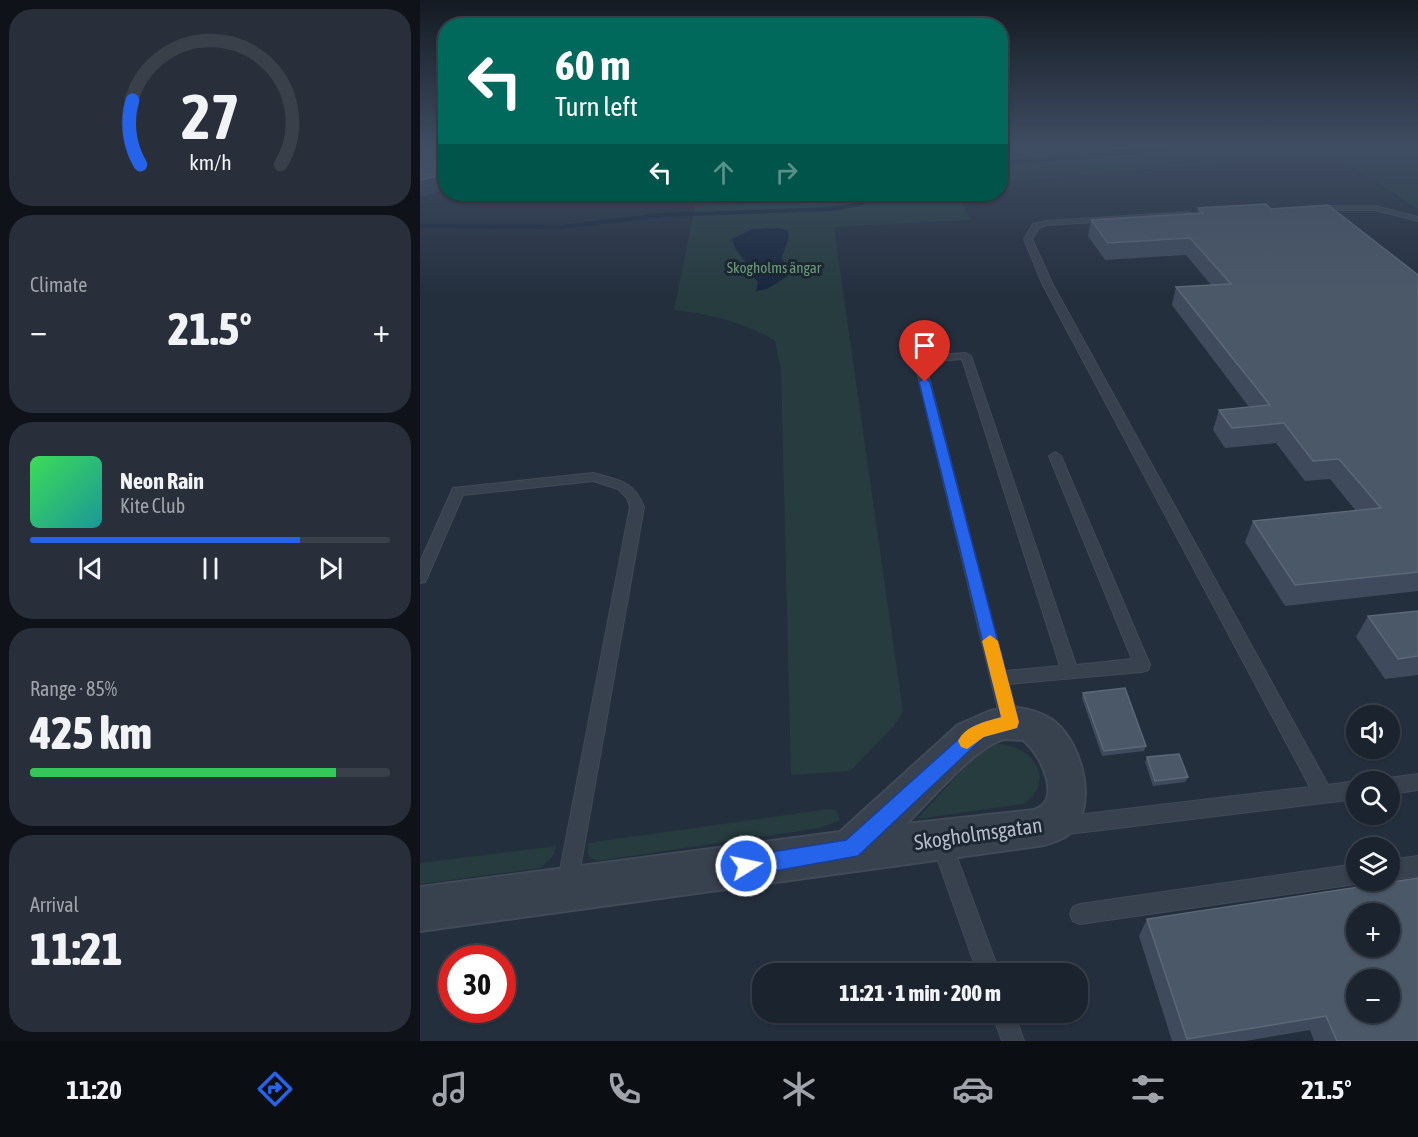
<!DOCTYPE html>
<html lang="en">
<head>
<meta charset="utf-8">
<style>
	body { margin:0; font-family:"Asap Condensed",sans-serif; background:#282f3a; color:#f1f3f6; height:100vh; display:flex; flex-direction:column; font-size:22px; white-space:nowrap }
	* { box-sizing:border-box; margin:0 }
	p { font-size:20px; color:#a0a4aa }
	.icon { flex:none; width:33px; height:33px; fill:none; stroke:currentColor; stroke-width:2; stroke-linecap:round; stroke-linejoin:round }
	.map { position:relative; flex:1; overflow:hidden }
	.sheet { display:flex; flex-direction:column; gap:9px; padding:9px; background:#0f1319; width:420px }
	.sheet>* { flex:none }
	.top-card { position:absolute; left:18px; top:18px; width:570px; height:183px; border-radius:24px; box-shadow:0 2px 4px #0004,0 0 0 2px #39404a; background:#00695c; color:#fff; overflow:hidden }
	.buttons { position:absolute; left:926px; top:705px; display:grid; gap:12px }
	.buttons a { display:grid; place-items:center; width:54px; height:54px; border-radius:50%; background:#1b232e; box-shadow:0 2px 4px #0004,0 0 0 2px #39404a; font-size:30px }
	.speed { position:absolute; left:18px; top:945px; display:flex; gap:12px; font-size:30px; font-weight:700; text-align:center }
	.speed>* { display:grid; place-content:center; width:78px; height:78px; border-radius:50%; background:#1b232e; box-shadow:0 2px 4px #0004,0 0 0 2px #39404a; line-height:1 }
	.speed .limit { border:9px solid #d22; background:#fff; color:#111 }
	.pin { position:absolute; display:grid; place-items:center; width:51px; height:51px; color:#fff; margin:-62px -26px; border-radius:50% 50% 50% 0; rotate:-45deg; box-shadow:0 0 6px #0007 }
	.pin .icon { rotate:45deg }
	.me { position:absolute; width:66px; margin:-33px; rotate:80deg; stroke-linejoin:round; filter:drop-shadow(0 0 4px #0008) }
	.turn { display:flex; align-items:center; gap:21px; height:126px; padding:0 18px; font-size:27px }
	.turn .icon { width:78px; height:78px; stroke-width:2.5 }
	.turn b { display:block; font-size:42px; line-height:51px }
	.lanes { display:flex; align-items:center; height:57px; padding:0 18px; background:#0003; justify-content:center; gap:30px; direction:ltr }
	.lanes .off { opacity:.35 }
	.big { font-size:45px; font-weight:800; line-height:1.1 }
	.sheet .tile { flex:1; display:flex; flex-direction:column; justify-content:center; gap:9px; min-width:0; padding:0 21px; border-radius:24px; background:#282f3a }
	.sheet .dial { align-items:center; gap:0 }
	.dial svg { height:156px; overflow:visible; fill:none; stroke:#39404a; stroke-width:7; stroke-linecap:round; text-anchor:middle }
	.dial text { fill:#f1f3f6; stroke:none }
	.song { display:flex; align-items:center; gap:18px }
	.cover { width:72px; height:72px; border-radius:9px; background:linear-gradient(135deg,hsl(130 70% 55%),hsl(180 70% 35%)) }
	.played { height:6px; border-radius:3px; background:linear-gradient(90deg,#2563eb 75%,#39404a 75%) }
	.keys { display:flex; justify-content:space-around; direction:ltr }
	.heat { display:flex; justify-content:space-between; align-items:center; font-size:33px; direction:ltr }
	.charge { height:9px; border-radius:4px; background:linear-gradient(90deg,#34c759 85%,#39404a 0) }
	.trip { position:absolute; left:332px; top:963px; width:336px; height:60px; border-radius:24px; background:#1b232e; box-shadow:0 2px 4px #0004,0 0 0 2px #39404a; font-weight:800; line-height:60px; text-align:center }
	.dock { display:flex; height:96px; justify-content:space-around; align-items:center; background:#0b0e12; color:#a0a4aa }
	.dock .icon { width:42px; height:42px }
	.dock .active { color:#2563eb }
	.dock b { font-size:27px; color:#f1f3f6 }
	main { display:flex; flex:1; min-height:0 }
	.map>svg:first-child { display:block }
	.green { fill:#263c3f }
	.water { fill:#17263c }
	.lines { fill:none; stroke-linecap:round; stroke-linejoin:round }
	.stream { stroke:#17263c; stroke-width:4 }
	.service-casing { stroke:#414a57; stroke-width:2 }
	.minor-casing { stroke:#414a57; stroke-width:4 }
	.service { fill:#38414e; fill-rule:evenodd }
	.minor { fill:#38414e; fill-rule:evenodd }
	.wall { fill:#3f4b5c }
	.shaded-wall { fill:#2f3b4b }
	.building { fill:#4b5868; stroke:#5c6777; stroke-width:1.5; fill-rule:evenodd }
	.route { fill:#2563eb; stroke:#184099; stroke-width:1.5 }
	.slow { fill:#f59e0b }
	.labels { text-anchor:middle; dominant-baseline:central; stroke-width:6; stroke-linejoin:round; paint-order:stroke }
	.far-park-label { font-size:15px; fill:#6b9a76; stroke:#1d2633 }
	.near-street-label { font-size:21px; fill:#b4bcc9; stroke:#1d2633 }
</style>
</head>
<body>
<main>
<section class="sheet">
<div class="tile dial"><svg viewBox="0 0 100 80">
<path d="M14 69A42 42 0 1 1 86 69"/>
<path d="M14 69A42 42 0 0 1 10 36" stroke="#2563eb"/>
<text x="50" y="56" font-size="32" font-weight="700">27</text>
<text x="50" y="72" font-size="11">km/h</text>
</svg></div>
<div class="tile"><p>Climate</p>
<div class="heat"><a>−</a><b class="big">21.5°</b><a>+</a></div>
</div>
<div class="tile">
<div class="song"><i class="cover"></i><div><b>Neon Rain</b><p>Kite Club</p></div></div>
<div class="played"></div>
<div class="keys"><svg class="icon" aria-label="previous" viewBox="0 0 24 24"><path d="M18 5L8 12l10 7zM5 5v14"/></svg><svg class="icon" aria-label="pause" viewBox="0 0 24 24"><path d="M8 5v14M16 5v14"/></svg><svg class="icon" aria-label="next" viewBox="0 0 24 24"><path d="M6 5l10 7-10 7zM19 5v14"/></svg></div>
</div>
<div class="tile"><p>Range · 85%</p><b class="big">425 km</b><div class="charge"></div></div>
<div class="tile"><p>Arrival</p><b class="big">11:21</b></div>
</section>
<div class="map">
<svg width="998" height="1041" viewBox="0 0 998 1041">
	<rect width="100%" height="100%" fill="#242f3e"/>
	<path class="green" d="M 681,148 L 998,148 L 998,209 L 911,153 L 581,182 L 581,156 Z
		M 421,194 L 537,194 L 551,220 L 414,227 L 483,712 L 473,727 L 430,771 L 371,775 L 361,369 L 355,341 C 327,323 287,313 254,310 L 275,206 L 419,200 Z
		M 575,743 C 584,745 595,746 602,751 C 625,765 625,789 604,804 L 497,819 L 562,749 Z
		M 409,809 L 416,810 L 420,820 L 400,828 L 177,861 C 167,857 167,853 168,843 Z
		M 136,846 L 134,854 L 121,868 L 0,884 L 0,863 Z"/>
	<path class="water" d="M 358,228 L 367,230 L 369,237 L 362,257 L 368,276 L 347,289 L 336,291 L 338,282 L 333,276 L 333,271 L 316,250 L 312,239 L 332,229 Z"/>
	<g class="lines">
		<path class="stream" d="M 580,163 L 757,148
			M 0,226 L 141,227 L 243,215 L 411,209 L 441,204 L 446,198 L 445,194"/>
		<defs>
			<path id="service" d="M 893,206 L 955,206 L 998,217 L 998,221 L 955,210 L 890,210 L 889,208 Z
				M 769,212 L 773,214 L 772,216 L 627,225 L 619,228 L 612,239 L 633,285 L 908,785 L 936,781 L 936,799 L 640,835 L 633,832 L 631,826 L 633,820 L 640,817 L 890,787 L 623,285 L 604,239 L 613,224 L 626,221 Z
				M 546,353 L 551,356 L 656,665 L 712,659 L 629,456 L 635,452 L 641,456 L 730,665 L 728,670 L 722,672 L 589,684 L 599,722 L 596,727 L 590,729 L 584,727 L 581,722 L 494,359 L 499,356 ZM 542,359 L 640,666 L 585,671 L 505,362 Z
				M 173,473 C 198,480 214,481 224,507 L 157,886 L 154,893 L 147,896 L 140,893 L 137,886 L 210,507 L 207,498 L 198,489 L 173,481 L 43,495 L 7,578 L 5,582 L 0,583 L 0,562 L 33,488 Z
				M 998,774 L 998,790 L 969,794 L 969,782 L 962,782 L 969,778 Z
				M 521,832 L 528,834 L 531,841 L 580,974 L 558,974 L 511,841 L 514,834 Z
				M 998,856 L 998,876 L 969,880 L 969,860 Z
				M 936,864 L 936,880 L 943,880 L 936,884 L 660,924 L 653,921 L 650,914 L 653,907 L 660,904 Z
				M 572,1012 L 594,1012 L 604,1041 L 582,1041 Z"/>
			<path id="minor" d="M 593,707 C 608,709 625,713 636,723 C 663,746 680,812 646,836 C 640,840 632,842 625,845 L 0,931 L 0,887 L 420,832 L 538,725 L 570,711 ZM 585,739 L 603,740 C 620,752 644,801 614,810 L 486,824 C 509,802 557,744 585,739 Z"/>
		</defs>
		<use href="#service" class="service-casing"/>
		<use href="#minor" class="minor-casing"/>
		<use href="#service" class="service"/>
		<use href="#minor" class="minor"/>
	</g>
	<path class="wall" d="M 778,208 L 851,209 L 998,275 L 998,591 L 865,606 L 825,542 L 833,521 L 936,511 L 910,479 L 885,481 L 856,443 L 805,448 L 793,430 L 799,410 L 829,407 L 752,305 L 756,287 L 791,285 L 766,255 L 685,260 L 668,236 L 671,220 L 777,213 Z
		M 998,611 L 998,675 L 965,679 L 936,637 L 948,616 Z
		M 663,693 L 726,746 L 724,751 L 682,756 L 662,698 Z
		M 727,757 L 768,777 L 765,782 L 733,786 L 725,762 Z
		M 727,919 L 998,1041 L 894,1041 L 890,1030 L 825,1041 L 752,1041 L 719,936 Z"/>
	<path class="shaded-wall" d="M 26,174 L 26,190 L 0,197 L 0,180 Z"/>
	<path class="building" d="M 0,148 L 26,148 L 26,174 L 0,180 Z
		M 846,204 L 851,209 L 908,205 L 998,275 L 998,572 L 875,585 L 833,521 L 961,508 L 919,459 L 893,461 L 864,423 L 812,428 L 799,410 L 850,405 L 756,287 L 811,284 L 770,238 L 688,243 L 671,220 L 783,213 L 778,208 Z
		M 998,611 L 998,656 L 978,659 L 948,616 Z
		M 705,688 L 726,746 L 684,751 L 663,693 Z
		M 759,754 L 768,777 L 735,781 L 727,757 Z
		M 998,878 L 998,1041 L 917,1041 L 906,1016 L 767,1039 L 727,919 ZM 936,914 L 969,914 L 969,946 L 936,946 ZM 936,980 L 969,980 L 969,1012 L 936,1012 Z"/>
	<linearGradient id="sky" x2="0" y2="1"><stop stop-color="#141a22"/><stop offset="0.5" stop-color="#3f4d63"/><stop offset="1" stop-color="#3f4d63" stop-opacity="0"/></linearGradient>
	<rect width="998" height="294" fill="url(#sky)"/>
	<path class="route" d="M 505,378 L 510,382 L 599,722 L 597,728 L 564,737 L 438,856 L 326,876 L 319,873 L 316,866 L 319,859 L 326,856 L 426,840 L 553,726 L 581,717 L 499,382 Z"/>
	<path class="slow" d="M 570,635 L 578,641 L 599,722 L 597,728 L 564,737 L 547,749 L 541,747 L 538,741 C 546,725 565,722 581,717 L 562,641 Z"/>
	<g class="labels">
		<g class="far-park-label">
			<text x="354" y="267">Skogholms ängar</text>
		</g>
		<g class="near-street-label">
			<text transform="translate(558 833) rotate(-8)">Skogholmsgatan</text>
		</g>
	</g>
</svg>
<div class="buttons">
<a><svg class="icon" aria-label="sound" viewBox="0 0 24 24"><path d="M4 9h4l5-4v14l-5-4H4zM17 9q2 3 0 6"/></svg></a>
<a><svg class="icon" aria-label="search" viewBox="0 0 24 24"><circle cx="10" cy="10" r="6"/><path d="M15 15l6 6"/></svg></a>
<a><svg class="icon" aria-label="layers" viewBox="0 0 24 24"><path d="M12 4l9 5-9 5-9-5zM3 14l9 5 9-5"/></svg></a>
<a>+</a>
<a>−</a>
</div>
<div class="speed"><div class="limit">30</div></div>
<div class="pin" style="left:505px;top:382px;background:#d93025"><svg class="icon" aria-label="arrive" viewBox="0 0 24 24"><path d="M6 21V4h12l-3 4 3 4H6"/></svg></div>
<svg class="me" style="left:326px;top:866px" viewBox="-20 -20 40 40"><circle r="17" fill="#2563eb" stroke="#fff" stroke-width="3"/><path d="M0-11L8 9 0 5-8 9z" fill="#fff"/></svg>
<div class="trip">11:21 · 1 min · 200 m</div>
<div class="top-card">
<div class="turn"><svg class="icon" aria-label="left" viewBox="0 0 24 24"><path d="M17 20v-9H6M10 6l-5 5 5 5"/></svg><div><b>60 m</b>Turn left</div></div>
<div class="lanes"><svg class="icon" aria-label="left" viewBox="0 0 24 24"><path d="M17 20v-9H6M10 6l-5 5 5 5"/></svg><svg class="icon off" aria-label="ahead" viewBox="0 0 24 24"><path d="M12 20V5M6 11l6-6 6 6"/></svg><svg class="icon off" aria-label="right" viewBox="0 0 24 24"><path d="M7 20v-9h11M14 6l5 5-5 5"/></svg></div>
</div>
</div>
</main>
<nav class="dock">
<b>11:20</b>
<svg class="icon active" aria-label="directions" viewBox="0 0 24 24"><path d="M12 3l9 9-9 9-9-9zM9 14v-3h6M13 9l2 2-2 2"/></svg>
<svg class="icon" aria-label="music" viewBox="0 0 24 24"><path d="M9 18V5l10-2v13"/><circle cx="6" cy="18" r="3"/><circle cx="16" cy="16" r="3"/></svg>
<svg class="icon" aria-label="phone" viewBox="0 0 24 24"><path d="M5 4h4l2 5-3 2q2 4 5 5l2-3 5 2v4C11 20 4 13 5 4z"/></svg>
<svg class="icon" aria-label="climate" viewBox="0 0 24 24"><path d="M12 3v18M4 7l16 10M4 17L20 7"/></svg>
<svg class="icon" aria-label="car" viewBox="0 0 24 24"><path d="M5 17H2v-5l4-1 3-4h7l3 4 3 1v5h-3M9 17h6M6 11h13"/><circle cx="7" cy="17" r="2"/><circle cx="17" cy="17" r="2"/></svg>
<svg class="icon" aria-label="filters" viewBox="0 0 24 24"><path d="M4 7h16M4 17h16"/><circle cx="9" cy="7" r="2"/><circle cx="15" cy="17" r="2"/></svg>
<b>21.5°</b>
</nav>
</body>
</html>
